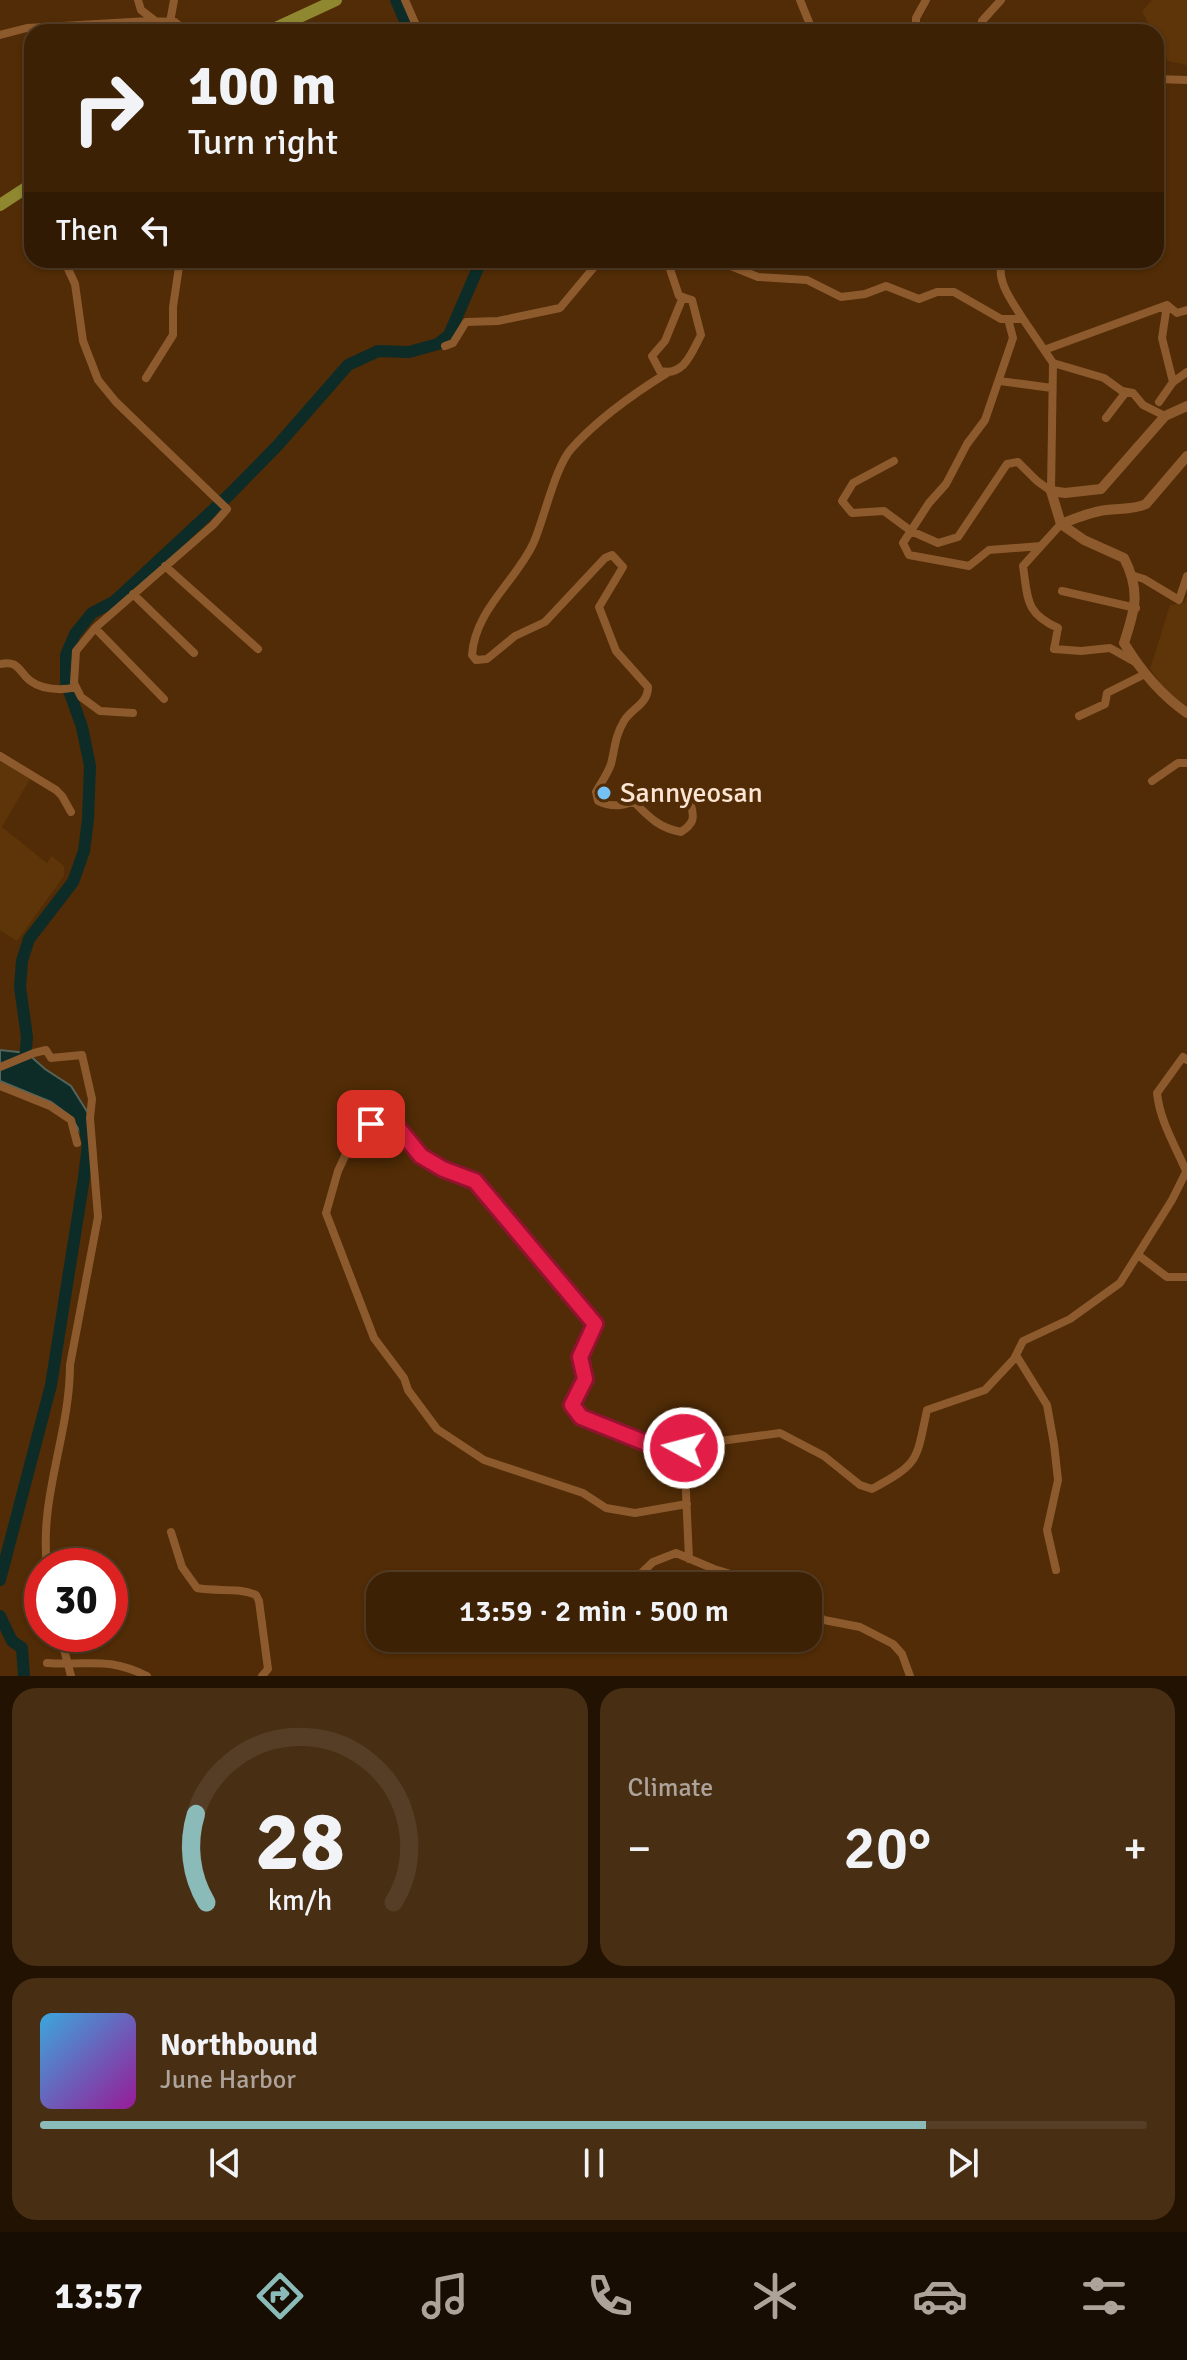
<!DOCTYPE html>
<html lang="en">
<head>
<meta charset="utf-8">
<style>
	body { margin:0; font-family:Signika,sans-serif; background:#482e13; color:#f1f3f6; height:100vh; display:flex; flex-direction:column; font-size:30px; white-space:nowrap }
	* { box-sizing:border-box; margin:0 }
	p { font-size:26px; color:#ada39a }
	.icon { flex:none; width:44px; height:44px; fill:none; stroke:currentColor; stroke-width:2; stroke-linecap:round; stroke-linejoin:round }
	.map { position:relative; height:1676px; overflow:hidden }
	.side { display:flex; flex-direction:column; gap:12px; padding:12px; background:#221202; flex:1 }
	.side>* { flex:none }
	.top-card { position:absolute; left:24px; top:24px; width:1140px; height:244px; border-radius:24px; box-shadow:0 2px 6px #0004,0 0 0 2px #563e26; background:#3d2104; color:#f1f3f6; overflow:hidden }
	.speed { position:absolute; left:24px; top:1548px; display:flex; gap:16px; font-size:40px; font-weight:700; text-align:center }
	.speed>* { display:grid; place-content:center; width:104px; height:104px; border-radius:50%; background:#3d2104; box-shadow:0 2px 6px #0004,0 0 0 2px #563e26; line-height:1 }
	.speed .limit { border:12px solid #d22; background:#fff; color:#111 }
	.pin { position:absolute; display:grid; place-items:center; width:68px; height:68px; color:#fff; margin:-34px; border-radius:16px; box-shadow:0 4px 12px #0006 }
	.me { position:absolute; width:88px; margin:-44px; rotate:277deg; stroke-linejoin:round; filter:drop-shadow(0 0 6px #0008) }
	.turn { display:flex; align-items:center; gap:28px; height:168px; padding:0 32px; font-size:36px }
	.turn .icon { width:104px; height:104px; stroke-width:2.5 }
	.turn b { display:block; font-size:56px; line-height:68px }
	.then { display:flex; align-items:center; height:76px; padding:0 32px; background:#0003; gap:16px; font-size:30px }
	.big { font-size:60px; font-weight:600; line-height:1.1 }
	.side .widget { flex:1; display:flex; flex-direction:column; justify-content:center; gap:12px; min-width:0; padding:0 28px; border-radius:24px; background:#482e13 }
	.side .dial { align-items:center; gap:0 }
	.dial svg { height:208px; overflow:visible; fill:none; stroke:#563e26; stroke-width:7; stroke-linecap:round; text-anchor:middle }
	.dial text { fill:#f1f3f6; stroke:none }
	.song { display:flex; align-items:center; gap:24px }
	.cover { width:96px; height:96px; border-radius:12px; background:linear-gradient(135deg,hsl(200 70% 55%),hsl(300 70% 35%)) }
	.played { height:8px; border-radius:4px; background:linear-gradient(90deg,#8bbbb9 80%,#563e26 80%) }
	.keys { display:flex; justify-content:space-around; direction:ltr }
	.heat { display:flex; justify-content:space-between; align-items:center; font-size:44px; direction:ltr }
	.side .tiles { flex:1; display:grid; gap:12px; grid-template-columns:1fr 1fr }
	.widget:last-child { grid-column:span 2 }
	.trip { position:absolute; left:366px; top:1572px; width:456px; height:80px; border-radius:24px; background:#3d2104; box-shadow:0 2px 6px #0004,0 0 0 2px #563e26; font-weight:600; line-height:80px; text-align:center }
	.menu { display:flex; height:128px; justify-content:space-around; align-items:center; background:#180d02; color:#ada39a }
	.menu .icon { width:56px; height:56px }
	.menu .current { color:#8bbbb9 }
	.menu b { font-size:36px; color:#f1f3f6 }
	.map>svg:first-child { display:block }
	.built { fill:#5e3409 }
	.water { fill:#0d2c27; stroke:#55645b; stroke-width:2 }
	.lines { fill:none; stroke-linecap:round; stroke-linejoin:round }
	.river { stroke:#0d2c27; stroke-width:12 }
	.minor { stroke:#8d5a2d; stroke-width:8 }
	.tertiary { stroke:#8d5a2d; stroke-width:10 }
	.primary { stroke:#8f8831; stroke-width:12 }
	.route-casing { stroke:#92132f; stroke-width:20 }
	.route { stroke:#e11d48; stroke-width:14 }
	.poi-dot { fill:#73c1f5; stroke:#512c06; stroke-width:3 }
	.labels { text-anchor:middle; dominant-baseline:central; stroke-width:8; stroke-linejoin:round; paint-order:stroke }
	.poi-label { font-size:28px; fill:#fde5d3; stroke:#512c06; text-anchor:start }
</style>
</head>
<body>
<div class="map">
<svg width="1187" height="1676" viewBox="0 0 1187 1676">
	<rect width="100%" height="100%" fill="#512c06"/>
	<path class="built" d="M 1152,0 L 1187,0 L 1187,65 L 1168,61 L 1156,37 L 1156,32 L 1153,32 L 1142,11 Z
		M 1187,595 L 1187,706 L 1169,695 L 1150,669 L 1170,605 L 1184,603 Z
		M 0,759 L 30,779 L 2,827 L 47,863 L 52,856 L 64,866 L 64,876 L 17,941 L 0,930 Z"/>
	<path class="water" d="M 0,1050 L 27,1053 L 45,1069 L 71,1086 L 88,1113 L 88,1144 L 70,1116 L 51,1102 L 0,1081 Z"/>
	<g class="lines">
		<path class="river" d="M 396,0 L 410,32
			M 30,1068 L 25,1060 L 27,1037 L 20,987 L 22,961 L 29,939 L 73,882 L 84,851 L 88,819 L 90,766 L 82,727 L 66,682 L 66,655 L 75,634 L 92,613 L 115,601 L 229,495 L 278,445 L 348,365 L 378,351 L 409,352 L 438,344 L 449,335 L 478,268 L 479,260
			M 0,1580 L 51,1385 L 84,1178 L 88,1144 L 85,1129
			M 0,1616 L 12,1641 L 22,1648 L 24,1676"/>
		<path class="minor" d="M 138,0 L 141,10 L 154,20
			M 405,0 L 419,32
			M 800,0 L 813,32
			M 170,22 L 174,0
			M 916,32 L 916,18 L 926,0
			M 987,32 L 982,21 L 1001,0
			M 0,35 L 27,28 L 149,21 L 175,22 L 187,32
			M 1156,79 L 1187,80
			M 64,260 L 75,284 L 83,341 L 98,380 L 116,402 L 227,509 L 213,525 L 95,628 L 76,651 L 74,683 L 81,697 L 100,711 L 133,713
			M 667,260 L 679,296 L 692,300 L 701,335 C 692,352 684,377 660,371 L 652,356 L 665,341 L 683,297
			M 716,260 L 758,277 L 807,280 L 841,297 L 865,294 L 886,286 L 919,299 L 937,292 L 954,292 L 1001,319 L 1023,319 L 1053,363 L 1051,491
			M 1003,260 C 994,279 1013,303 1023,319
			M 1167,305 L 1162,338 L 1173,382
			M 1008,319 L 1013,338 L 985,420 L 967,444 L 946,484 L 929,503 L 903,543 L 909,555 L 969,566 L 989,550 L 1041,546 L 1061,524
			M 445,346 L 453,343 L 466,322 L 498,321 L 560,308 L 600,260
			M 1044,350 L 1167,305 L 1177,313 L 1187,310
			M 1053,363 L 1104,378 L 1122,391 L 1133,393 L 1143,405 L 1165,416
			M 146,378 L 173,335 L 173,307 L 180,260
			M 1000,381 L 1052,388
			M 1159,402 L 1173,382 L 1187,372
			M 1106,418 L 1126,392
			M 894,461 L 853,483 L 842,501 L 852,513 L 884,511 L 911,531 L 938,543 L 958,537 L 1007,464 L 1018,462 L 1037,481 L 1051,491
			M 1041,546 L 1023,566 C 1028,599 1025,613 1058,628 L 1054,649 L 1081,651 L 1110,648 L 1135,662
			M 165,566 L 258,649
			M 1131,575 L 1144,579 L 1179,600 L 1187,576
			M 1062,591 L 1136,608
			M 133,594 L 194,653
			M 95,628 L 164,699
			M 0,664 C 15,661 17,666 26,677 C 38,690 61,691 76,687
			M 1079,716 L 1105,704 L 1107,693 L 1145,674
			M 0,756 L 56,790 L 62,796 L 71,812
			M 1152,781 L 1178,763 L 1187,763
			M 634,802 C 649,817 659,828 681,832 C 693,824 695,819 691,805 L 661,790 C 639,797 622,813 598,801 L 596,792 C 601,783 608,773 611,764 C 615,748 615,736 624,721 C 632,708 648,704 648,687 L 616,651 L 599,607 L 623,567 L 612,555 L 605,558 L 545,622 L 515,636 L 487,659 L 476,660 L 472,655 C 475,610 515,582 533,544 C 544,520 555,466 572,448 C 599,418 633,394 667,373
			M 0,1067 L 34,1053 L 46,1050 L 51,1058 L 82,1055 L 92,1099 L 90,1118 L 98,1217 L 70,1365 C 70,1433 39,1497 47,1566
			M 0,1086 L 50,1106 L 71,1120 L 77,1143
			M 1187,1173 C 1176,1147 1160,1122 1157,1093 L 1183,1057 L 1187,1060
			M 1138,1255 L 1167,1277 L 1187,1277
			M 1016,1355 L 1047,1405 L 1054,1444 L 1058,1480 L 1047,1530 L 1056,1570
			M 684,1448 L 689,1559
			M 687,1504 L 635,1513 L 606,1508 L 583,1493 L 484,1460 L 437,1429 L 408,1390 L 404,1378 L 374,1338 L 326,1213 L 338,1171 L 351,1143 L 371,1124 L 390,1118 L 421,1156 L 443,1169 L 475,1181 L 595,1324 L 580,1357 L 585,1379 L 572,1405 L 581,1417 L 661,1449 L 780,1433 L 824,1456 L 860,1485 L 872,1489 C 920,1463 916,1461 927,1410 L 985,1390 L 1014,1359 L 1023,1341 L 1070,1319 L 1120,1283 L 1172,1200 L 1187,1170
			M 171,1532 L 182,1567 L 197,1588 C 217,1592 239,1587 256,1595 L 259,1601 L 268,1669 L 262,1676
			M 628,1586 L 653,1562 L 676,1553 L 714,1569 L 771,1586
			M 808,1610 L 824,1620 L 860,1627 L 893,1644 L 902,1654 L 910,1676
			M 60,1634 L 71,1676
			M 47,1663 C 89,1666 106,1656 147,1676"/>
		<path class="tertiary" d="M 1187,406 L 1165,416 L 1101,489 L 1065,493 L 1051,491 L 1061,524 L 1084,540 L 1124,558 C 1141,591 1135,610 1124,643 C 1141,671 1161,695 1187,713
			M 1061,524 C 1076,518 1090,512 1106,510 C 1120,508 1133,510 1146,504 L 1187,456"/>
		<path class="primary" d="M 267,32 L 336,0
			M 0,205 L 32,184"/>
	</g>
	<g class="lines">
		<defs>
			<path id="route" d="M 371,1124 L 390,1118 L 421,1156 L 443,1169 L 475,1181 L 595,1324 L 580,1357 L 585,1379 L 572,1405 L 581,1417 L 661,1449 L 684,1448"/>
		</defs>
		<use href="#route" class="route-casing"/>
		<use href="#route" class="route"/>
	</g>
	<circle class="poi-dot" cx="604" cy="793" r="8"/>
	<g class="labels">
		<g class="poi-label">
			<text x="620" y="793">Sannyeosan</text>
		</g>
	</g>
</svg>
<div class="speed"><div class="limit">30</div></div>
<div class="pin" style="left:371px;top:1124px;background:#d93025"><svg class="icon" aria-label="arrive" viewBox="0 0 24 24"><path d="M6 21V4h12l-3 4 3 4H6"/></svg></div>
<svg class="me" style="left:684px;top:1448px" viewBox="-20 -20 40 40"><circle r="17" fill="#e11d48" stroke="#fff" stroke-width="3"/><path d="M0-11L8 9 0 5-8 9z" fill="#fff"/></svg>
<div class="trip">13:59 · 2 min · 500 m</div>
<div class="top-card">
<div class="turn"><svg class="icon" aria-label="right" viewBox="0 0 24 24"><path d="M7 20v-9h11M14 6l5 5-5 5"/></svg><div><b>100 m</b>Turn right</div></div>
<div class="then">Then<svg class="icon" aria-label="left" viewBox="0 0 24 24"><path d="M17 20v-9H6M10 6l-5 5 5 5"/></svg></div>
</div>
</div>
<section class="side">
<div class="tiles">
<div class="widget dial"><svg viewBox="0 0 100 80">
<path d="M14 69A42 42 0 1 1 86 69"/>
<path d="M14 69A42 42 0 0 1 10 35" stroke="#8bbbb9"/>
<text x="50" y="56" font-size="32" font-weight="700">28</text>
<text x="50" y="72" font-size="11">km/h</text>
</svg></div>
<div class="widget"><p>Climate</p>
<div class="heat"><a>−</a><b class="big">20°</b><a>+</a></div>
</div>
<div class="widget">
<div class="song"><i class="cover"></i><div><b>Northbound</b><p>June Harbor</p></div></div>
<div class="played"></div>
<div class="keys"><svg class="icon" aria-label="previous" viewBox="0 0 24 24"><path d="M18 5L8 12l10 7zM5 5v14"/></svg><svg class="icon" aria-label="pause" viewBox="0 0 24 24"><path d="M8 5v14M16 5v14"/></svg><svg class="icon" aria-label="next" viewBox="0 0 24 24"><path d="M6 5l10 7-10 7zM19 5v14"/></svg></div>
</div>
</div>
</section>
<nav class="menu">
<b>13:57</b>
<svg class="icon current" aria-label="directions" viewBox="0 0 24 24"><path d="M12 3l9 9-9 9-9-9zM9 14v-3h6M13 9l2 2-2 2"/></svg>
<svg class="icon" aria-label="music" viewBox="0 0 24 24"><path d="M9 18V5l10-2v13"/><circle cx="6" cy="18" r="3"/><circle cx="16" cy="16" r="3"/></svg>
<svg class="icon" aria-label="phone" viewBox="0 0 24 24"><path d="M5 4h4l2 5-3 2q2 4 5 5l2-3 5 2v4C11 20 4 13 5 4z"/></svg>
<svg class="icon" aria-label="climate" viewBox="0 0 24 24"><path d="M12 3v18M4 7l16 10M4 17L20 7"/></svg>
<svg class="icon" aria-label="car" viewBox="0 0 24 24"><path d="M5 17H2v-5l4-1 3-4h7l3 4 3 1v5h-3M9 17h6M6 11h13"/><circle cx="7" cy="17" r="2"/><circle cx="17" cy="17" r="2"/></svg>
<svg class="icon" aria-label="filters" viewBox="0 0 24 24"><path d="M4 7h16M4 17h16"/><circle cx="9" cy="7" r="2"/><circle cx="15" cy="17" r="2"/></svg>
</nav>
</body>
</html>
